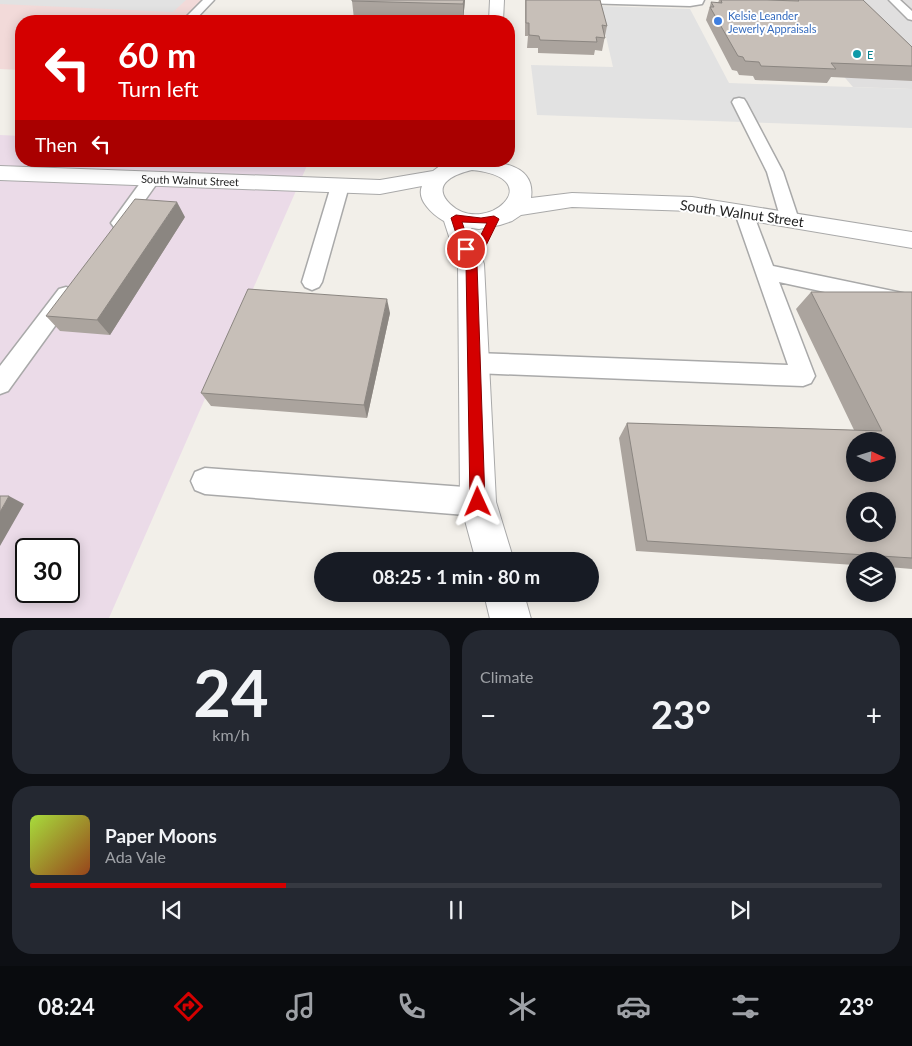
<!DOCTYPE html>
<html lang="en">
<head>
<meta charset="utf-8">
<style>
	body { margin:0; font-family:Lato,sans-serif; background:#242831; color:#f1f3f6; height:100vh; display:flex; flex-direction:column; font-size:19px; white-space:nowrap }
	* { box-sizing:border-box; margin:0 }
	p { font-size:16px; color:#9ea1a6 }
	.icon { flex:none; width:28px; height:28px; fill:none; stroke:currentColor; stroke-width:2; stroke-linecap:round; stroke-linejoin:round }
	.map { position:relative; height:618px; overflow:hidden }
	.details { display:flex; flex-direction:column; gap:12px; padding:12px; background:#0d0f14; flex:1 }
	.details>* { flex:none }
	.banner { position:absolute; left:15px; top:15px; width:500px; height:152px; border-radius:20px; box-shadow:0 2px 12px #0003; background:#d40000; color:#fff; overflow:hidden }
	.needle { width:32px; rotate:94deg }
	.controls { position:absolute; left:846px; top:432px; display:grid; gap:10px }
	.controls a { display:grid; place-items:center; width:50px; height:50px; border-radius:50%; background:#171b24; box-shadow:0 2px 12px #0003; font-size:25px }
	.speed { position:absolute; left:15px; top:538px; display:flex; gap:10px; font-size:25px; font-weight:700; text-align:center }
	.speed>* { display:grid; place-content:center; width:65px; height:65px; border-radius:50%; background:#171b24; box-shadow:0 2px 12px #0003; line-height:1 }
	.speed .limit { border:2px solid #111; border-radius:8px; background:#fff; color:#111 }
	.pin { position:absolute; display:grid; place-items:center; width:42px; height:42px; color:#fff; margin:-21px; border:2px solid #fff; border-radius:50%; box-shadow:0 1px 5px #0007 }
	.me { position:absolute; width:55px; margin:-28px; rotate:359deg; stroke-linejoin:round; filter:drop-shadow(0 0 4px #0008) }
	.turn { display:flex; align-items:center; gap:18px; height:105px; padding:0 20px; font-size:22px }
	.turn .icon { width:65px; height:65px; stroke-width:2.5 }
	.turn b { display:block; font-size:35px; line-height:42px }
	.then { display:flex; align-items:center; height:48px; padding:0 20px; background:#0003; gap:10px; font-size:19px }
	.big { font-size:38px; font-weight:700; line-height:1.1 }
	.details .widget { flex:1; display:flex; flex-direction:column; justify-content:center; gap:8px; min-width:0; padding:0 18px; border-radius:20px; background:#242831 }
	.details .dial { align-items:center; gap:0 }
	.dial b { font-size:65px; line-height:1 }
	.song { display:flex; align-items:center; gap:15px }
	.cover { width:60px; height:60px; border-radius:8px; background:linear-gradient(135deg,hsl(80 70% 55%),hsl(20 70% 35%)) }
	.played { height:5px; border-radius:2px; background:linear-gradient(90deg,#d40000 30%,#363941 30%) }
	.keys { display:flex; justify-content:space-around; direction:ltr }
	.heat { display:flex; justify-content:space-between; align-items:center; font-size:28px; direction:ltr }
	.details .tiles { flex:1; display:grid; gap:12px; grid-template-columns:1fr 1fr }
	.widget:last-child { grid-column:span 2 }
	.trip { position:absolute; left:314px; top:552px; width:285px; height:50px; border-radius:25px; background:#171b24; box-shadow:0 2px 12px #0003; font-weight:700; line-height:50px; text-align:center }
	.menu { display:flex; height:80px; justify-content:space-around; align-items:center; background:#090b0e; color:#9ea1a6 }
	.menu .icon { width:35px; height:35px }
	.menu .current { color:#d40000 }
	.menu b { font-size:22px; color:#f1f3f6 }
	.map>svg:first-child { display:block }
	.residential { fill:#e0dfdf }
	.commercial { fill:#f2dad9 }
	.industrial { fill:#ebdbe8; fill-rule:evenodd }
	.parking { fill:#e2e2e2 }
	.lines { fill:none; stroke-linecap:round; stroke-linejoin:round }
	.lane-casing { stroke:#a9a9a9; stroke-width:3 }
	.street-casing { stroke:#a9a9a9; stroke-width:2 }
	.lane { fill:#fff; fill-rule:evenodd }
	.street { fill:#fff; fill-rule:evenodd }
	.wall { fill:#aba49e }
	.shaded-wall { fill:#8b8681 }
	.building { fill:#c7bfb8; stroke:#8b8681; fill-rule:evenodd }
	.route { fill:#d40000; stroke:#8a0000 }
	.shop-dot { fill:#3f7fe0; stroke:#fff; stroke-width:2 }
	.culture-dot { fill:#0f9aa8; stroke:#fff; stroke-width:2 }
	.labels { text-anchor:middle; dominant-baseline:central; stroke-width:4; stroke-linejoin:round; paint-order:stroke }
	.far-shop-label { font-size:11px; fill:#366cbe; stroke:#fff; text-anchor:start }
	.far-culture-label { font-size:11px; fill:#0d838f; stroke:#fff; text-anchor:start }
	.far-street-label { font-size:11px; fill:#222; stroke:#fff }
	.street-label { font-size:14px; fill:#222; stroke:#fff }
</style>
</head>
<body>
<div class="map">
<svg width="912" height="619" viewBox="0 0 912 619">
	<rect width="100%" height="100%" fill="#f2efe9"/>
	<path class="residential" d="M 785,0 L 912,0 L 912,89 L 853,87 L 794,19 Z"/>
	<path class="commercial" d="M 0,0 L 203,0 L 182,21 L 21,21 L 21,70 L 0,69 Z"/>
	<path class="industrial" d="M 0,135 L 21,136 L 21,161 L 309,161 L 109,618 L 0,619 ZM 26,549 L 69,549 L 69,591 L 26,591 Z"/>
	<path class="parking" d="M 0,0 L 186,0 L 173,12 L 0,4 Z
		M 599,6 L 690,9 L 729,83 L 912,89 L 912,128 L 537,115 L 531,65 L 613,67 Z"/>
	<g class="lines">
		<defs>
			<path id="lane" d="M 203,0 L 214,0 L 194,21 L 182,21 Z
				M 574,0 L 704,0 L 702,4 L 690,6 L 579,3 Z
				M 889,0 L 900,0 L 912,11 L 912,20 L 908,19 Z
				M 739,98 L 744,99 L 746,102 L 783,172 L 799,220 L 796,224 L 790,226 L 784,224 L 781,220 L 767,172 L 732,102 L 734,99 Z
				M 152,174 L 158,175 L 160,179 L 126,227 L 120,229 L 114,227 L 111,223 L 114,219 L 146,175 Z
				M 340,181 L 346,182 L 349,186 L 322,282 L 319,287 L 312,290 L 305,287 L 302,282 L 331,186 L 334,182 Z
				M 744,207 L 750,209 L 753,213 L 773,266 L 912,295 L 912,311 L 779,282 L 815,376 L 811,383 L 803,386 L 475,373 L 467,370 L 463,363 L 467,356 L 475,353 L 788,365 L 735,213 L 738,209 Z
				M 66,287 L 73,289 L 76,295 L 73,301 L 8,391 L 0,394 L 0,366 L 59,289 Z
				M 205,468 L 478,488 L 488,492 L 492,502 L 488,512 L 478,516 L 205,494 L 195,490 L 191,481 L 195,472 Z"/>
			<path id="street" d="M 490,0 L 504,0 L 503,21 L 489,21 Z
				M 456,161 C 482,161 537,157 531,198 L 572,193 L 692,197 L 912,232 L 912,248 L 692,211 L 572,207 L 521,215 L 512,221 L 500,225 L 479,229 L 471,228 L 484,264 L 496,502 L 514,561 L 476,561 L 460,502 L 458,264 L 444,221 C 433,215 416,200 422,186 L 380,194 L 0,180 L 0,166 L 380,180 L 433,171 L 441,165 ZM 472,170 C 552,178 485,238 450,204 C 430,184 455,174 472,170 Z
				M 484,594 L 524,594 L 531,619 L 490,619 Z"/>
		</defs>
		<use href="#lane" class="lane-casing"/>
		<use href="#street" class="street-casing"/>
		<use href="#lane" class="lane"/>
		<use href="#street" class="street"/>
	</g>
	<path class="wall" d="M 352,0 L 465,0 L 463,21 L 354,19 L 352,1 Z
		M 525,0 L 600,0 L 607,26 L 602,51 L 595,50 L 594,55 L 538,53 L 538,48 L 527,48 L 528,36 L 525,36 Z
		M 719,0 L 863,0 L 912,47 L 912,81 L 831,77 L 827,83 L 755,80 L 753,76 L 739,75 L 737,71 L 732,70 L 706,20 L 711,2 L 718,3 Z
		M 185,217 L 110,335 L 60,331 L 46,316 Z
		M 811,292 L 912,292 L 912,569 L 888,567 L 888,561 L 855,561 L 855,565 L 636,551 L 619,438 L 627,423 L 854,430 L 796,309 Z
		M 390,313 L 367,418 L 211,406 L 201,393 Z"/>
	<path class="shaded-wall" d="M 464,0 L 465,0 L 463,21 L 463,4 Z
		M 177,202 L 185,217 L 110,335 L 97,320 Z
		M 387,299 L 390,313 L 367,418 L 364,405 Z
		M 9,496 L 24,504 L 0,546 L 0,512 Z"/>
	<path class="building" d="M 352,0 L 464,0 L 463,4 L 352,1 Z
		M 526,0 L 600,0 L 607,26 L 602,25 L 605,38 L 596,37 L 597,42 L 540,40 L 539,36 L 529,35 L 529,23 L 526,23 Z
		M 721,0 L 767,0 L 799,1 L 798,0 L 863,0 L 912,47 L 912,66 L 831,63 L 836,69 L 761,66 L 759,62 L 745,61 L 743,57 L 738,56 L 710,7 L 714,7 L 711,2 L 722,3 Z
		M 135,199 L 177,202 L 97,320 L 46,316 Z
		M 248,289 L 387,299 L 364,405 L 201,393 Z
		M 811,292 L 912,292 L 912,558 L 647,541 L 627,423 L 882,431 ZM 855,441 L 888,441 L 888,474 L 855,474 ZM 855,501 L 888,501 L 888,534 L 855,534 Z
		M 0,496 L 9,496 L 0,512 Z"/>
	<path class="route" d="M 456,215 L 481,218 L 494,216 L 499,219 L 477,264 L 485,502 L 483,507 L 478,509 L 473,507 L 470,502 L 466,264 L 487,223 L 462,222 L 471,249 L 466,252 L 461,249 L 451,218 Z"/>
	<circle class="shop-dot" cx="718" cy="21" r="5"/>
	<circle class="culture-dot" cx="857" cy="54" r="5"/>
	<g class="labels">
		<g class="far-shop-label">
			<text x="728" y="15">Kelsie Leander<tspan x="728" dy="13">Jewerly Appraisals</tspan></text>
		</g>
		<g class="far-culture-label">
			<text x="867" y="54">E</text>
		</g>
		<g class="far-street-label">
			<text transform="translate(190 180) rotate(2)">South Walnut Street</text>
		</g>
		<g class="street-label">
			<text transform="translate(742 213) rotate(8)">South Walnut Street</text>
		</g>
	</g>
</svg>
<div class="controls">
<a><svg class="needle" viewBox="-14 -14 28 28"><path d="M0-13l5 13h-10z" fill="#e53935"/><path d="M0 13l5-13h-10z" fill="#9ea1a6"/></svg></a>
<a><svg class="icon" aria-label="search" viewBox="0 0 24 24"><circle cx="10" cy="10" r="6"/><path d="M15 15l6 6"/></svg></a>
<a><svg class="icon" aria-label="layers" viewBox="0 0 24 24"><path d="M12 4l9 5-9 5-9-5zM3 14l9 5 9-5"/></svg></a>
</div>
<div class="speed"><div class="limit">30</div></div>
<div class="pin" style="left:466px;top:249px;background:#d93025"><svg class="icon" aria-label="arrive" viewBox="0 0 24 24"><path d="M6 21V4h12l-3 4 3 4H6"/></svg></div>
<svg class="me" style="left:478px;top:502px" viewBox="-20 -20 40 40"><path d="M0-17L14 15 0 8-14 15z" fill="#d40000" stroke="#fff" stroke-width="4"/></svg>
<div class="trip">08:25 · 1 min · 80 m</div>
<div class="banner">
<div class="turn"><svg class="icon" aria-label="left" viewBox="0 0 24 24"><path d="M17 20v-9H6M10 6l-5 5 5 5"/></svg><div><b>60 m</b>Turn left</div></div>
<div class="then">Then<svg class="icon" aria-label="left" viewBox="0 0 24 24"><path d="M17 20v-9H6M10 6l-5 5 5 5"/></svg></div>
</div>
</div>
<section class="details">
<div class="tiles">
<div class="widget dial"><b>24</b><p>km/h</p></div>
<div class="widget"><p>Climate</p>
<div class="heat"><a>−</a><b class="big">23°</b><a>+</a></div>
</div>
<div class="widget">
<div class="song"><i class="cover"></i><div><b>Paper Moons</b><p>Ada Vale</p></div></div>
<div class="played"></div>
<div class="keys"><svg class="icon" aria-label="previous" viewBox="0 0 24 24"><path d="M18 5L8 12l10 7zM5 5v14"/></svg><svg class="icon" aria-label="pause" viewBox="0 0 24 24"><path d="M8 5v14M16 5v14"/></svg><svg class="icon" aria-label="next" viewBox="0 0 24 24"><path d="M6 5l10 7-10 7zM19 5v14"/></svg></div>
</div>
</div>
</section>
<nav class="menu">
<b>08:24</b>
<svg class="icon current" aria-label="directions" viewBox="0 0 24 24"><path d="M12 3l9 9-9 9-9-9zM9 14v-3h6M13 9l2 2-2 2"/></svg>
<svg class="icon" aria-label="music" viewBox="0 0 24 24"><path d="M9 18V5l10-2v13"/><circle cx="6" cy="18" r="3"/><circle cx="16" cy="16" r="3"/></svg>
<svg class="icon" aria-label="phone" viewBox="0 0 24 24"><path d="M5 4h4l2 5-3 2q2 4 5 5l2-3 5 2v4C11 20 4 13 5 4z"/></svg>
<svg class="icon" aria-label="climate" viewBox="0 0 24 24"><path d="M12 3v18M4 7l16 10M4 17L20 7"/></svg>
<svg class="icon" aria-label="car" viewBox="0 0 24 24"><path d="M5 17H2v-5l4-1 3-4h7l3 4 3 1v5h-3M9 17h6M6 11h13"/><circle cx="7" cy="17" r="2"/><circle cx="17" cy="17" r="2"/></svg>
<svg class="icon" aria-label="filters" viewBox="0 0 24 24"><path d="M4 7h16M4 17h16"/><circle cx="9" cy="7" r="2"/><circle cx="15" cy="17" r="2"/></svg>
<b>23°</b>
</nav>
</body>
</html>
